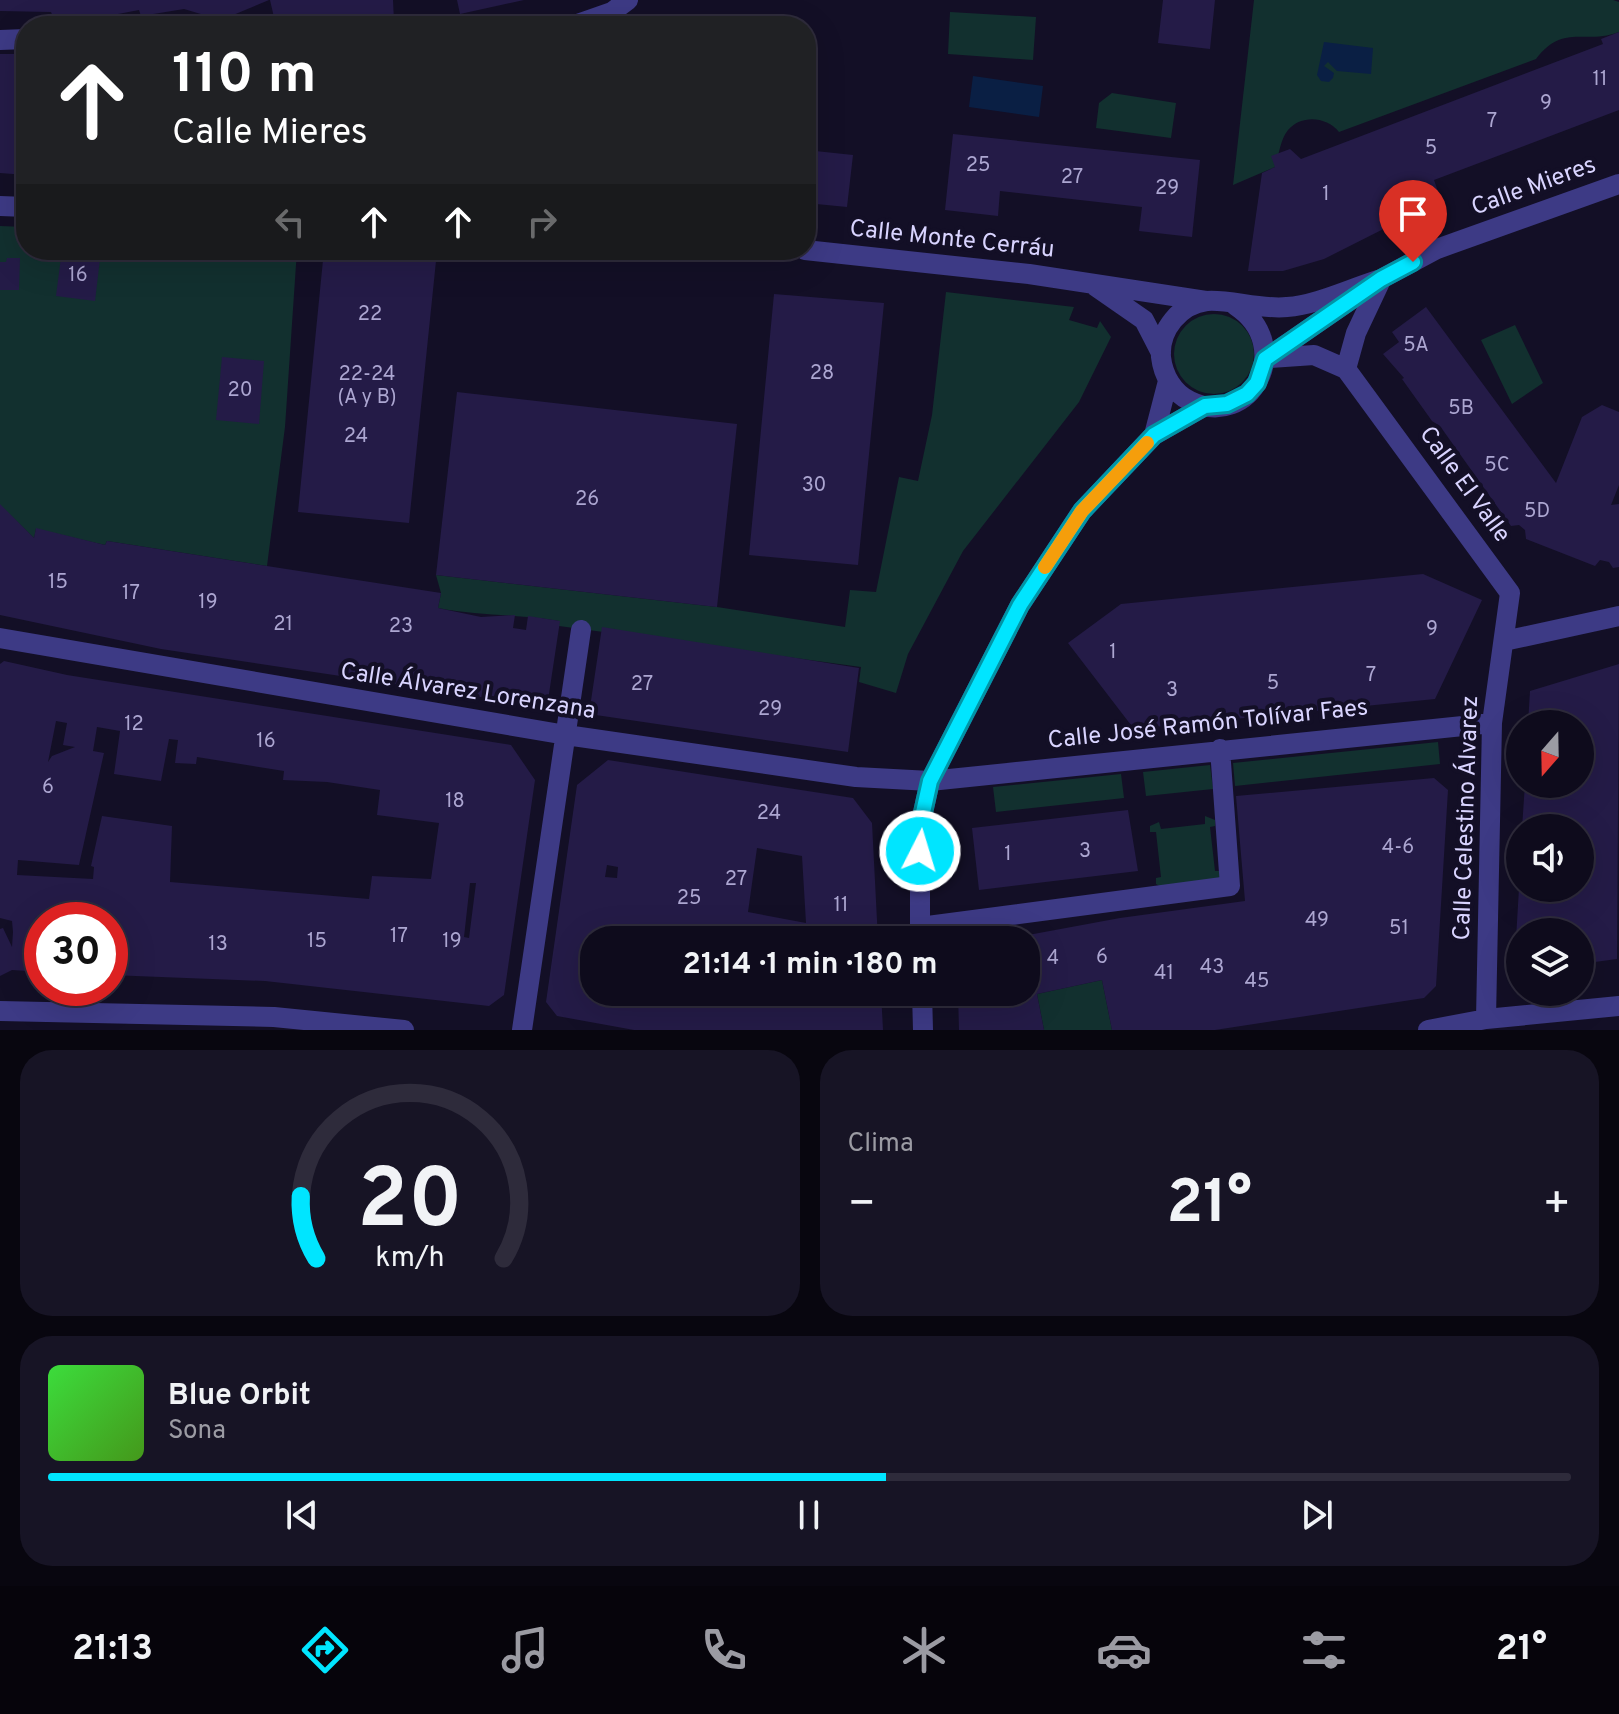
<!DOCTYPE html>
<html lang="es">
<head>
<meta charset="utf-8">
<style>
	body { margin:0; font-family:Overpass,sans-serif; background:#171425; color:#f1f3f6; height:100vh; display:flex; flex-direction:column; font-size:30px; white-space:nowrap }
	* { box-sizing:border-box; margin:0 }
	p { font-size:26px; color:#9b9ba3 }
	.icon { flex:none; width:44px; height:44px; fill:none; stroke:currentColor; stroke-width:2; stroke-linecap:round; stroke-linejoin:round }
	.map { position:relative; height:1030px; overflow:hidden }
	.side { display:flex; flex-direction:column; gap:20px; padding:20px; background:#08060f; flex:1 }
	.side>* { flex:none }
	.banner { position:absolute; left:16px; top:16px; width:800px; height:244px; border-radius:32px; box-shadow:0 8px 32px #0002,0 0 0 2px #2e2b3b; background:#202124; color:#fff; overflow:hidden }
	.needle { width:52px; rotate:200deg }
	.controls { position:absolute; left:1506px; top:710px; display:grid; gap:16px }
	.controls a { display:grid; place-items:center; width:88px; height:88px; border-radius:50%; background:#0e0b1c; box-shadow:0 8px 32px #0002,0 0 0 2px #2e2b3b; font-size:40px }
	.speed { position:absolute; left:24px; top:902px; display:flex; gap:16px; font-size:40px; font-weight:700; text-align:center }
	.speed>* { display:grid; place-content:center; width:104px; height:104px; border-radius:50%; background:#0e0b1c; box-shadow:0 8px 32px #0002,0 0 0 2px #2e2b3b; line-height:1 }
	.speed .limit { border:12px solid #d22; background:#fff; color:#111 }
	.pin { position:absolute; display:grid; place-items:center; width:68px; height:68px; color:#fff; margin:-82px -34px; border-radius:50% 50% 50% 0; rotate:-45deg; box-shadow:0 0 8px #0007 }
	.pin .icon { rotate:45deg }
	.me { position:absolute; width:88px; margin:-44px; rotate:5deg; stroke-linejoin:round; filter:drop-shadow(0 0 6px #0008) }
	.turn { display:flex; align-items:center; gap:28px; height:168px; padding:0 24px; font-size:36px }
	.turn .icon { width:104px; height:104px; stroke-width:2.5 }
	.turn b { display:block; font-size:56px; line-height:68px }
	.lanes { display:flex; align-items:center; height:76px; padding:0 24px; background:#0003; justify-content:center; gap:40px; direction:ltr }
	.lanes .off { opacity:.35 }
	.big { font-size:60px; font-weight:700; line-height:1.1 }
	.side .tile { flex:1; display:flex; flex-direction:column; justify-content:center; gap:12px; min-width:0; padding:0 28px; border-radius:32px; background:#171425 }
	.side .dial { align-items:center; gap:0 }
	.dial svg { height:208px; overflow:visible; fill:none; stroke:#2e2b3b; stroke-width:7; stroke-linecap:round; text-anchor:middle }
	.dial text { fill:#f1f3f6; stroke:none }
	.song { display:flex; align-items:center; gap:24px }
	.cover { width:96px; height:96px; border-radius:12px; background:linear-gradient(135deg,hsl(120 70% 55%),hsl(100 70% 35%)) }
	.played { height:8px; border-radius:4px; background:linear-gradient(90deg,#00e5ff 55%,#2e2b3b 55%) }
	.keys { display:flex; justify-content:space-around; direction:ltr }
	.heat { display:flex; justify-content:space-between; align-items:center; font-size:44px; direction:ltr }
	.side .tiles { flex:1; display:grid; gap:20px; grid-template-columns:1fr 1fr }
	.tile:last-child { grid-column:span 2 }
	.trip { position:absolute; left:580px; top:926px; width:460px; height:80px; border-radius:32px; background:#0e0b1c; box-shadow:0 8px 32px #0002,0 0 0 2px #2e2b3b; font-weight:700; line-height:80px; text-align:center }
	.tab-bar { display:flex; height:128px; justify-content:space-around; align-items:center; background:#06040b; color:#9b9ba3 }
	.tab-bar .icon { width:56px; height:56px }
	.tab-bar .current { color:#00e5ff }
	.tab-bar b { font-size:36px; color:#f1f3f6 }
	.map>svg:first-child { display:block }
	.green { fill:#12302f }
	.water { fill:#0a1f44 }
	.building { fill:#241b47; fill-rule:evenodd }
	.lines { fill:none; stroke-linecap:round; stroke-linejoin:round }
	.minor { stroke:#3d3a85; stroke-width:20 }
	.route-casing { stroke:#0095a6; stroke-width:20 }
	.route { stroke:#00e5ff; stroke-width:14 }
	.slow { stroke:#f59e0b; stroke-width:14 }
	.labels { text-anchor:middle; dominant-baseline:central; stroke-width:8; stroke-linejoin:round; paint-order:stroke }
	.number-label { font-size:20px; fill:#aca6d1 }
	.street-label { font-size:24px; fill:#d9d4ff; stroke:#130f26 }
</style>
</head>
<body>
<div class="map">
<svg width="1619" height="1030" viewBox="0 0 1619 1030">
	<rect width="100%" height="100%" fill="#130f26"/>
	<path class="green" d="M 1254,0 L 1613,0 L 1619,2 L 1619,32 C 1585,45 1563,23 1536,59 L 1339,132 C 1327,117 1302,114 1288,130 C 1280,140 1279,155 1275,167 L 1233,185 Z
		M 950,12 L 1036,17 L 1033,60 L 948,54 Z
		M 1112,93 L 1176,103 L 1171,138 L 1096,128 L 1099,103 Z
		M 0,226 L 26,227 L 26,250 L 297,250 L 285,427 L 267,566 L 107,541 L 105,545 L 36,529 L 34,538 L 0,505 Z
		M 946,292 L 1074,307 L 1069,320 L 1097,328 L 1100,321 L 1111,337 L 1079,402 L 963,551 L 908,654 L 896,693 L 859,682 L 861,667 L 559,626 L 559,621 C 518,614 479,616 438,608 L 441,593 L 436,575 L 717,607 L 845,627 L 850,590 L 876,592 L 899,477 L 918,481 L 932,415 Z
		M1174 354a40 40 0 1 1 80 0a40 40 0 1 1-80 0Z
		M 1515,325 L 1543,383 L 1512,404 L 1481,340 Z
		M 1438,742 L 1440,764 L 1235,786 L 1233,763 Z
		M 1210,765 L 1213,789 L 1146,796 L 1143,772 Z
		M 1121,774 L 1124,798 L 996,812 L 993,787 Z
		M 1205,816 L 1215,820 L 1215,826 L 1210,827 L 1215,871 L 1221,871 L 1221,878 L 1163,888 L 1156,884 L 1156,878 L 1161,877 L 1156,832 L 1150,832 L 1150,826 L 1159,822 L 1161,829 L 1205,824 Z
		M 1102,980 L 1112,1030 L 1044,1030 L 1037,994 Z"/>
	<path class="water" d="M 1324,42 L 1373,48 L 1371,74 L 1337,71 L 1328,62 L 1324,66 L 1334,73 L 1333,78 L 1329,82 L 1321,81 L 1317,75 Z
		M 973,76 L 1043,86 L 1039,117 L 969,107 Z"/>
	<path class="building" d="M 0,0 L 269,0 L 221,20 L 184,9 L 141,16 L 139,10 L 97,18 L 53,17 L 51,12 L 0,11 Z
		M 270,0 L 393,0 L 394,22 L 276,26 Z
		M 457,0 L 524,0 L 460,14 Z
		M 1163,0 L 1215,0 L 1210,49 L 1158,43 Z
		M 1619,32 L 1619,110 L 1434,180 L 1441,200 L 1324,259 L 1283,271 L 1248,271 L 1262,173 L 1275,167 L 1271,156 L 1290,149 L 1301,159 L 1603,44 L 1601,39 Z
		M 0,54 L 26,54 L 26,175 L 0,173 Z
		M 953,134 L 1200,160 L 1192,237 L 1139,231 L 1142,207 L 1000,191 L 998,216 L 945,210 Z
		M 806,150 L 853,155 L 847,207 L 806,203 Z
		M 324,250 L 436,261 L 409,523 L 298,512 Z
		M 61,257 L 100,259 L 95,301 L 56,296 Z
		M 7,258 L 20,258 L 19,290 L 0,290 L 0,262 L 6,262 Z
		M 774,294 L 884,303 L 858,565 L 749,555 Z
		M 1426,307 L 1556,483 L 1582,417 L 1602,405 L 1619,412 L 1619,485 L 1611,505 L 1619,504 L 1619,567 L 1613,568 L 1609,562 L 1600,560 L 1595,566 L 1526,539 L 1525,530 L 1519,525 L 1511,526 L 1440,426 L 1432,421 L 1402,379 L 1404,378 L 1383,354 L 1399,342 L 1392,332 Z
		M 222,357 L 264,361 L 259,424 L 216,420 Z
		M 457,392 L 737,424 L 717,607 L 436,575 Z
		M 0,504 L 34,538 L 36,528 L 105,545 L 107,541 L 441,593 L 438,608 L 481,617 L 515,615 L 513,628 L 526,630 L 528,616 L 560,621 L 547,707 L 161,649 L 0,615 Z
		M 1423,574 L 1482,600 L 1435,699 L 1134,729 L 1068,643 L 1121,604 Z
		M 602,627 L 859,668 L 848,752 L 589,714 Z
		M 4,661 L 67,675 L 511,745 L 535,780 L 504,995 L 489,1006 L 265,981 L 110,975 L 110,920 L 42,920 L 42,972 L 12,970 L 0,976 L 0,929 L 3,928 L 12,947 L 13,932 L 12,921 L 0,918 L 0,664 ZM 56,721 L 67,723 L 63,745 L 75,747 L 52,756 L 48,762 ZM 97,727 L 120,731 L 114,774 L 161,781 L 169,739 L 178,740 L 175,763 L 196,764 L 197,757 L 284,771 L 283,780 L 327,782 L 380,790 L 377,815 L 439,823 L 431,879 L 372,876 L 369,899 L 170,882 L 172,826 L 102,816 L 91,866 L 94,867 L 93,879 L 17,875 L 18,860 L 79,865 L 104,753 L 93,751 ZM 470,883 L 476,883 L 469,938 L 464,937 Z
		M 1619,664 L 1617,959 L 1580,964 L 1580,932 L 1520,932 L 1520,972 L 1514,973 L 1519,888 L 1580,888 L 1580,828 L 1522,828 L 1525,784 L 1580,784 L 1580,724 L 1528,724 L 1530,691 Z
		M 608,760 L 853,798 L 872,823 L 878,940 L 594,940 L 594,992 L 881,992 L 883,1030 L 634,1030 L 557,1016 L 546,1002 L 577,785 ZM 757,848 L 802,856 L 806,923 L 748,912 ZM 607,865 L 618,867 L 617,878 L 605,877 Z
		M 1434,778 L 1448,790 L 1436,986 L 1424,998 L 1215,1030 L 1112,1030 L 1102,980 L 1037,994 L 1044,1030 L 959,1030 L 958,992 L 1026,992 L 1026,940 L 1006,939 L 1120,918 L 1245,901 L 1236,796 Z
		M 1128,810 L 1138,871 L 979,890 L 972,828 Z"/>
	<g class="lines">
		<path class="minor" d="M 572,26 L 612,12 L 628,0
			M 0,40 L 26,39
			M 0,206 L 26,207
			M 805,250 L 1029,274 L 1206,301
			M 1095,286 L 1144,320 L 1161,353
			M 1236,306 C 1296,346 1251,431 1190,401 C 1173,393 1163,375 1161,357 C 1159,330 1180,304 1207,301 C 1229,299 1261,310 1287,307 C 1317,305 1351,288 1381,279
			M 1270,358 L 1314,355 L 1346,369
			M 1265,359 L 1381,279 L 1437,249 L 1619,184
			M 1346,369 L 1510,593 L 1492,723 L 1486,1019
			M 1346,369 L 1356,333 L 1381,280
			M 1154,435 L 1168,381
			M 0,638 L 566,735 L 856,777 L 930,781 L 1492,723
			M 1504,641 L 1619,616
			M 920,927 L 1230,886 L 1220,749
			M 920,940 L 920,826 L 930,781 L 1020,605 L 1082,511 L 1154,435 L 1205,406
			M 922,992 L 923,1030
			M 0,1011 L 274,1017 L 404,1030
			M 522,1030 L 581,630
			M 1428,1030 L 1486,1019 L 1619,1006"/>
	</g>
	<g class="lines">
		<defs>
			<path id="route" d="M 920,851 L 920,826 L 930,781 L 1020,605 L 1082,511 L 1154,435 L 1205,406 L 1227,404 L 1247,394 L 1257,383 L 1265,359 L 1381,279 L 1413,262"/>
		</defs>
		<use href="#route" class="route-casing"/>
		<use href="#route" class="route"/>
		<path class="slow" d="M 1045,567 L 1082,511 L 1147,443"/>
	</g>
	<g class="labels">
		<g class="number-label">
			<text x="1600" y="80">11</text>
			<text x="1546" y="104">9</text>
			<text x="1492" y="122">7</text>
			<text x="1431" y="149">5</text>
			<text x="978" y="166">25</text>
			<text x="1072" y="178">27</text>
			<text x="1167" y="189">29</text>
			<text x="1326" y="195">1</text>
			<text x="78" y="276">16</text>
			<text x="370" y="315">22</text>
			<text x="1416" y="346">5A</text>
			<text x="822" y="374">28</text>
			<text x="367" y="375">22-24<tspan x="367" dy="23">(A y B)</tspan></text>
			<text x="240" y="391">20</text>
			<text x="1461" y="409">5B</text>
			<text x="356" y="437">24</text>
			<text x="1497" y="466">5C</text>
			<text x="814" y="486">30</text>
			<text x="587" y="500">26</text>
			<text x="1537" y="512">5D</text>
			<text x="58" y="583">15</text>
			<text x="131" y="594">17</text>
			<text x="208" y="603">19</text>
			<text x="283" y="625">21</text>
			<text x="401" y="627">23</text>
			<text x="1432" y="630">9</text>
			<text x="1113" y="653">1</text>
			<text x="1371" y="676">7</text>
			<text x="1273" y="684">5</text>
			<text x="642" y="685">27</text>
			<text x="1172" y="691">3</text>
			<text x="770" y="710">29</text>
			<text x="134" y="725">12</text>
			<text x="266" y="742">16</text>
			<text x="48" y="788">6</text>
			<text x="455" y="802">18</text>
			<text x="769" y="814">24</text>
			<text x="1398" y="848">4-6</text>
			<text x="1085" y="852">3</text>
			<text x="1008" y="855">1</text>
			<text x="736" y="880">27</text>
			<text x="689" y="899">25</text>
			<text x="841" y="906">11</text>
			<text x="1317" y="921">49</text>
			<text x="1399" y="929">51</text>
			<text x="399" y="937">17</text>
			<text x="317" y="942">15</text>
			<text x="452" y="942">19</text>
			<text x="218" y="945">13</text>
			<text x="1102" y="958">6</text>
			<text x="1053" y="959">4</text>
			<text x="1212" y="968">43</text>
			<text x="1164" y="974">41</text>
			<text x="1257" y="982">45</text>
		</g>
		<g class="street-label">
			<text transform="translate(1534 187) rotate(-20)">Calle Mieres</text>
			<text transform="translate(952 240) rotate(6)">Calle Monte Cerráu</text>
			<text transform="translate(1464 485) rotate(54)">Calle El Valle</text>
			<text transform="translate(468 692) rotate(9)">Calle Álvarez Lorenzana</text>
			<text transform="translate(1208 725) rotate(-6)">Calle José Ramón Tolívar Faes</text>
			<text transform="translate(1467 818) rotate(-88)">Calle Celestino Álvarez</text>
		</g>
	</g>
</svg>
<div class="controls">
<a><svg class="needle" viewBox="-14 -14 28 28"><path d="M0-13l5 13h-10z" fill="#e53935"/><path d="M0 13l5-13h-10z" fill="#9b9ba3"/></svg></a>
<a><svg class="icon" aria-label="sound" viewBox="0 0 24 24"><path d="M4 9h4l5-4v14l-5-4H4zM17 9q2 3 0 6"/></svg></a>
<a><svg class="icon" aria-label="layers" viewBox="0 0 24 24"><path d="M12 4l9 5-9 5-9-5zM3 14l9 5 9-5"/></svg></a>
</div>
<div class="speed"><div class="limit">30</div></div>
<div class="pin" style="left:1413px;top:262px;background:#d93025"><svg class="icon" aria-label="arrive" viewBox="0 0 24 24"><path d="M6 21V4h12l-3 4 3 4H6"/></svg></div>
<svg class="me" style="left:920px;top:851px" viewBox="-20 -20 40 40"><circle r="17" fill="#00e5ff" stroke="#fff" stroke-width="3"/><path d="M0-11L8 9 0 5-8 9z" fill="#fff"/></svg>
<div class="trip">21:14 · 1 min · 180 m</div>
<div class="banner">
<div class="turn"><svg class="icon" aria-label="ahead" viewBox="0 0 24 24"><path d="M12 20V5M6 11l6-6 6 6"/></svg><div><b>110 m</b>Calle Mieres</div></div>
<div class="lanes"><svg class="icon off" aria-label="left" viewBox="0 0 24 24"><path d="M17 20v-9H6M10 6l-5 5 5 5"/></svg><svg class="icon" aria-label="ahead" viewBox="0 0 24 24"><path d="M12 20V5M6 11l6-6 6 6"/></svg><svg class="icon" aria-label="ahead" viewBox="0 0 24 24"><path d="M12 20V5M6 11l6-6 6 6"/></svg><svg class="icon off" aria-label="right" viewBox="0 0 24 24"><path d="M7 20v-9h11M14 6l5 5-5 5"/></svg></div>
</div>
</div>
<section class="side">
<div class="tiles">
<div class="tile dial"><svg viewBox="0 0 100 80">
<path d="M14 69A42 42 0 1 1 86 69"/>
<path d="M14 69A42 42 0 0 1 8 45" stroke="#00e5ff"/>
<text x="50" y="56" font-size="32" font-weight="700">20</text>
<text x="50" y="72" font-size="11">km/h</text>
</svg></div>
<div class="tile"><p>Clima</p>
<div class="heat"><a>−</a><b class="big">21°</b><a>+</a></div>
</div>
<div class="tile">
<div class="song"><i class="cover"></i><div><b>Blue Orbit</b><p>Sona</p></div></div>
<div class="played"></div>
<div class="keys"><svg class="icon" aria-label="previous" viewBox="0 0 24 24"><path d="M18 5L8 12l10 7zM5 5v14"/></svg><svg class="icon" aria-label="pause" viewBox="0 0 24 24"><path d="M8 5v14M16 5v14"/></svg><svg class="icon" aria-label="next" viewBox="0 0 24 24"><path d="M6 5l10 7-10 7zM19 5v14"/></svg></div>
</div>
</div>
</section>
<nav class="tab-bar">
<b>21:13</b>
<svg class="icon current" aria-label="directions" viewBox="0 0 24 24"><path d="M12 3l9 9-9 9-9-9zM9 14v-3h6M13 9l2 2-2 2"/></svg>
<svg class="icon" aria-label="music" viewBox="0 0 24 24"><path d="M9 18V5l10-2v13"/><circle cx="6" cy="18" r="3"/><circle cx="16" cy="16" r="3"/></svg>
<svg class="icon" aria-label="phone" viewBox="0 0 24 24"><path d="M5 4h4l2 5-3 2q2 4 5 5l2-3 5 2v4C11 20 4 13 5 4z"/></svg>
<svg class="icon" aria-label="climate" viewBox="0 0 24 24"><path d="M12 3v18M4 7l16 10M4 17L20 7"/></svg>
<svg class="icon" aria-label="car" viewBox="0 0 24 24"><path d="M5 17H2v-5l4-1 3-4h7l3 4 3 1v5h-3M9 17h6M6 11h13"/><circle cx="7" cy="17" r="2"/><circle cx="17" cy="17" r="2"/></svg>
<svg class="icon" aria-label="filters" viewBox="0 0 24 24"><path d="M4 7h16M4 17h16"/><circle cx="9" cy="7" r="2"/><circle cx="15" cy="17" r="2"/></svg>
<b>21°</b>
</nav>
</body>
</html>
